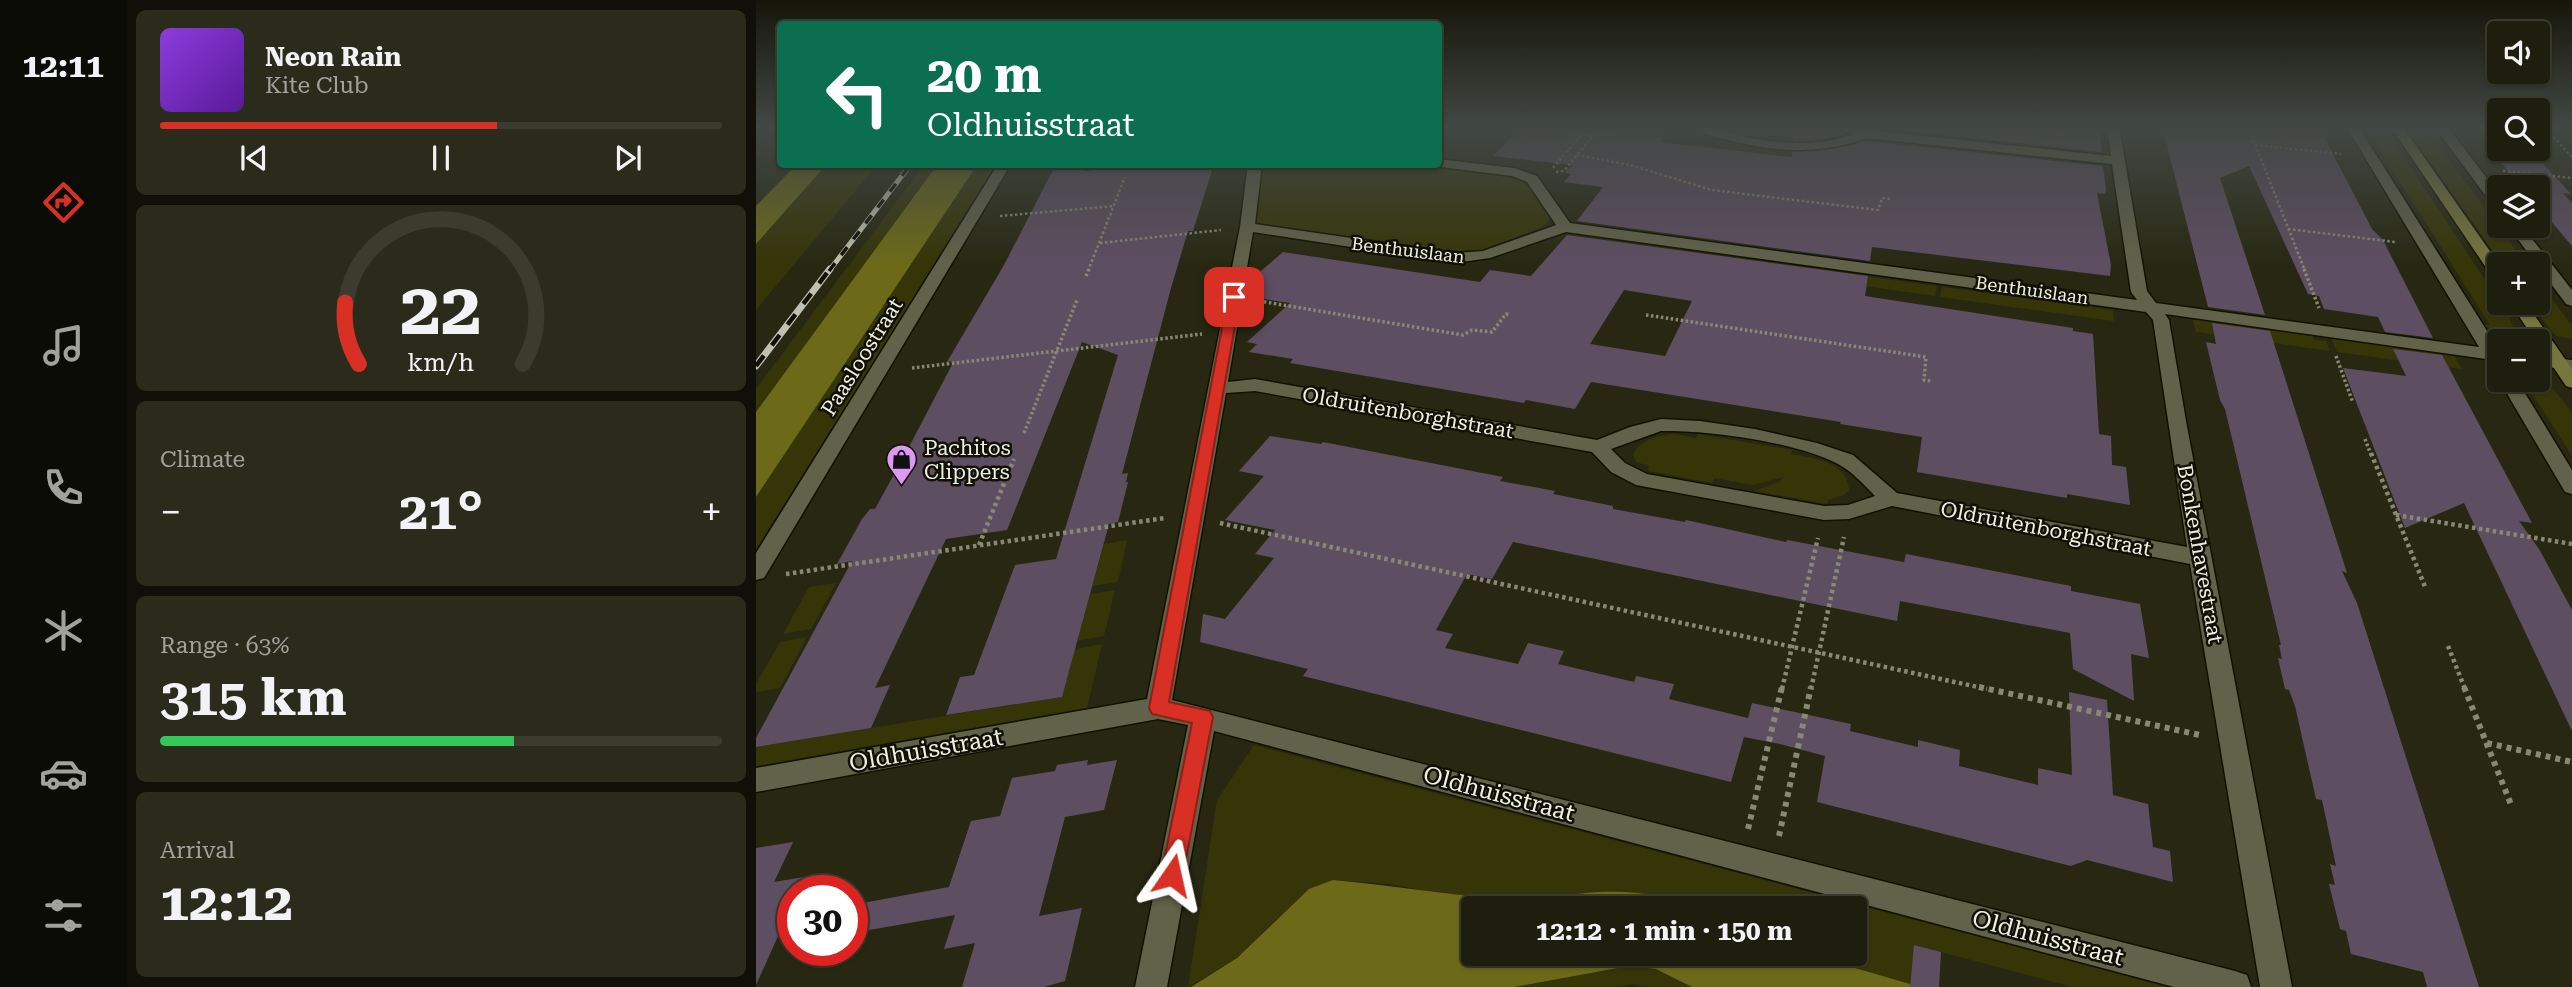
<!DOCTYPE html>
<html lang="en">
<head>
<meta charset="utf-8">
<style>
	body { margin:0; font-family:"Roboto Serif",serif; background:#2b2b1c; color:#f1f3f6; height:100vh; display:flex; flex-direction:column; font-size:26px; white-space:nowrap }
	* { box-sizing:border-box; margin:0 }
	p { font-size:23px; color:#a1a29e }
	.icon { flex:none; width:38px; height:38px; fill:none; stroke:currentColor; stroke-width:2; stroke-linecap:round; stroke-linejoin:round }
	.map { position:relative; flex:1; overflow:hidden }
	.panel { display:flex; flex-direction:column; gap:10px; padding:10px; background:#101008; width:630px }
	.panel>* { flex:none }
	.banner { position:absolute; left:21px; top:21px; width:665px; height:147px; border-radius:7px; box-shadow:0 2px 5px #0004,0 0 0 2px #3c3c2e; background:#0b6e4f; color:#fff; overflow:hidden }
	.buttons { position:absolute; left:1731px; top:21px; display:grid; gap:14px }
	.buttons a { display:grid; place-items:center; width:63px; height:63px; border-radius:7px; background:#1e1e0e; box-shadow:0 2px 5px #0004,0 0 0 2px #3c3c2e; font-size:35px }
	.speed { position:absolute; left:21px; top:875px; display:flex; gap:14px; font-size:35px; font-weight:700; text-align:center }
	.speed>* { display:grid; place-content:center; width:91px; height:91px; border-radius:50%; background:#1e1e0e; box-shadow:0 2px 5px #0004,0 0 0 2px #3c3c2e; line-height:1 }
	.speed .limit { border:10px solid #d22; background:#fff; color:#111 }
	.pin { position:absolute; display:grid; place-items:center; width:60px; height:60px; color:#fff; margin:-30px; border-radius:14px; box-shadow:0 4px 10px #0006 }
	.me { position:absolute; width:77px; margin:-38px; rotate:11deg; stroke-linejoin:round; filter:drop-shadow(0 0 5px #0008) }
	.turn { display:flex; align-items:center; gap:24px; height:147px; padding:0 35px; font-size:32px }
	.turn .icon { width:91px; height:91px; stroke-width:2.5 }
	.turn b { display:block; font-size:49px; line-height:60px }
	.big { font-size:52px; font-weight:700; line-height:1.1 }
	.panel .card { flex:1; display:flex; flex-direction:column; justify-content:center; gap:10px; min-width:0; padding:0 24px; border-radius:10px; background:#2b2b1c }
	.panel .dial { align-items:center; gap:0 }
	.dial svg { height:182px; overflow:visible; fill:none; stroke:#3c3c2e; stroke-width:7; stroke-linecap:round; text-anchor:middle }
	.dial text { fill:#f1f3f6; stroke:none }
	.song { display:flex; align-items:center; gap:21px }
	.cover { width:84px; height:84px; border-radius:10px; background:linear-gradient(135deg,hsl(270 70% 55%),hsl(270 70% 35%)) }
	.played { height:7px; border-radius:4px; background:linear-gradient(90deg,#d93025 60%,#3c3c2e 60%) }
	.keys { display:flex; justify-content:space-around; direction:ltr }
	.heat { display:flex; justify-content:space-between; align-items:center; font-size:38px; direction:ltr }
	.charge { height:10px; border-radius:5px; background:linear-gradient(90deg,#34c759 63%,#3c3c2e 0) }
	.trip { position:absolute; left:705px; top:896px; width:406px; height:70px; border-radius:7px; background:#1e1e0e; box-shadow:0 2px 5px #0004,0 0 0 2px #3c3c2e; font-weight:700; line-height:70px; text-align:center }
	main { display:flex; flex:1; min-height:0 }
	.tab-bar { display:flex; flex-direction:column; width:126px; justify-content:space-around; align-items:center; background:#0c0c06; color:#a1a29e }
	.tab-bar .icon { width:49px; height:49px }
	.tab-bar .on { color:#d93025 }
	.tab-bar b { font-size:32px; color:#f1f3f6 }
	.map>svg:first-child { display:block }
	.green { fill:#363508 }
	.water { fill:#6c6a19 }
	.building { fill:#5e4e62; fill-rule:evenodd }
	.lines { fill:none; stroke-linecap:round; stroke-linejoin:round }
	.street-casing { stroke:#110; stroke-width:3 }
	.secondary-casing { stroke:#110; stroke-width:3 }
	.path-far3 { stroke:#888875; stroke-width:2.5; stroke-dasharray:2.5 2.5; stroke-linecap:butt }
	.path-far2 { stroke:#888875; stroke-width:3.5; stroke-dasharray:2.5 2.5; stroke-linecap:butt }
	.path-far1 { stroke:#888875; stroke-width:4.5; stroke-dasharray:3.5 3.5; stroke-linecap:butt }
	.path { stroke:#888875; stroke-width:6; stroke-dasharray:5 5; stroke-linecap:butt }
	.street { fill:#62624a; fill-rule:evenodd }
	.secondary { fill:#77763e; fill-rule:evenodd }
	.rail-far1-casing { stroke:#c1c1b1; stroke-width:5 }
	.rail-casing { stroke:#c1c1b1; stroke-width:7 }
	.rail-far1 { stroke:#101007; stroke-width:3.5; stroke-dasharray:10; stroke-linecap:butt }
	.rail { stroke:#101007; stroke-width:4.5; stroke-dasharray:13; stroke-linecap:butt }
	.route { fill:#d93025; stroke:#8d1f18; stroke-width:2 }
	.labels { text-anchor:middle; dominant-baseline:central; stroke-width:5; stroke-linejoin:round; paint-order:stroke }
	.far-street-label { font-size:18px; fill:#efefe1; stroke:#101007 }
	.street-label { font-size:21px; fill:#efefe1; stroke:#101007 }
	.poi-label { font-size:21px; fill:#efefe1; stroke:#101007; text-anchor:start }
	.near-street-label { font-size:24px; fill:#efefe1; stroke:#101007 }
</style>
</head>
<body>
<main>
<nav class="tab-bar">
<b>12:11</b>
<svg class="icon on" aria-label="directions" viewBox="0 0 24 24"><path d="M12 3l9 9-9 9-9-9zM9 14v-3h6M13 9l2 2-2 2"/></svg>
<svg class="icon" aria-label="music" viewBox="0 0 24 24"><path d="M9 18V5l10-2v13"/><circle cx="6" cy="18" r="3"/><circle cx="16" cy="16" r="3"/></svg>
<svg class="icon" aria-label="phone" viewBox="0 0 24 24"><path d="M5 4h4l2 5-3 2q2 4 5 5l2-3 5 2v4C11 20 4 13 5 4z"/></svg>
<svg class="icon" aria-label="climate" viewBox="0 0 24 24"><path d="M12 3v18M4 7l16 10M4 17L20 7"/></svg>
<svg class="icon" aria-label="car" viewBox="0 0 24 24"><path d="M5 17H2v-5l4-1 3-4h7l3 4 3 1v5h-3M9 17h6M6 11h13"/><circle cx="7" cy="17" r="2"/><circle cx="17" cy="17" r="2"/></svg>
<svg class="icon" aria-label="filters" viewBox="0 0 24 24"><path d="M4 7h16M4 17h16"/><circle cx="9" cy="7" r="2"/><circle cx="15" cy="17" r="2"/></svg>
</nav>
<section class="panel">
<div class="card">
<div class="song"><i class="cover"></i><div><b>Neon Rain</b><p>Kite Club</p></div></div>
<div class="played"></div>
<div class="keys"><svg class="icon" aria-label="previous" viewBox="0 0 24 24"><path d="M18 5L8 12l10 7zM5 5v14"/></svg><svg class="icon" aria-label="pause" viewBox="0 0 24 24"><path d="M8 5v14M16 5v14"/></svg><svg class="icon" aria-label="next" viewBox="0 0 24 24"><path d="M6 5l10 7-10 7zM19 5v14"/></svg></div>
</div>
<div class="card dial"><svg viewBox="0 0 100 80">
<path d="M14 69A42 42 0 1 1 86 69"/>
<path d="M14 69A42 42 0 0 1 8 42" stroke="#d93025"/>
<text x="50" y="56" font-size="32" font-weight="700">22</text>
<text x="50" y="72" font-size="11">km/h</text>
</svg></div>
<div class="card"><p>Climate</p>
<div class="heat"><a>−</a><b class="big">21°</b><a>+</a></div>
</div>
<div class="card"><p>Range · 63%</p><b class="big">315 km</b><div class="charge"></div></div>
<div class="card"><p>Arrival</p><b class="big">12:12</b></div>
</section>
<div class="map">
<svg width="1816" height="987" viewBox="0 0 1816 987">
	<rect width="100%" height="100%" fill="#282812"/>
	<path class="green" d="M 952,126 L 1063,126 L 1062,136 L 1064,138 L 1089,136 C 1060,153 982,139 952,126 Z
		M 1609,126 L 1627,126 L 1629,129 L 1750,311 L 1759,331 L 1727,327 L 1725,325 L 1734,325 Z
		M 1649,126 L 1668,126 L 1770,264 L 1746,264 Z
		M 505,164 L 665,164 L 758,176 L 774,184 L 795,217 L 792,222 L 784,228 L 722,252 L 705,254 L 511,226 L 498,222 Z
		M 70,165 L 121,165 L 0,310 L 0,244 Z
		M 168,165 L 181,165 L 0,412 L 0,389 Z
		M 221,165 L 241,165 L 0,549 L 0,497 Z
		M 1062,270 L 1181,286 L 1179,296 L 1059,279 Z
		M 1782,280 L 1816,326 L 1816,339 L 1800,336 L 1773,303 L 1782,303 Z
		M 1186,287 L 1357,310 L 1358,321 L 1184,297 Z
		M 1436,317 L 1555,333 L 1558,340 L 1570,341 L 1574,351 L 1440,332 Z
		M 1574,336 L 1697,353 L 1706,369 L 1581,352 Z
		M 1761,383 L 1797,389 L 1816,412 L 1816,456 L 1773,388 L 1763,386 Z
		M 918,434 L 940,438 L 942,434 L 1036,450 L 1035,454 C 1057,458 1092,462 1093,490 L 1088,495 L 1072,500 L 1071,504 L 998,491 L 1023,482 L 1028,477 L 997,485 L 958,478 L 956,483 L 892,471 L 893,466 L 880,462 L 877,455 C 883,440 903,435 918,434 Z
		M 371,540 L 362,582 L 336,586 L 348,544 Z
		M 80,583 L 55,629 L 27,634 L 53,587 Z
		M 359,590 L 348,636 L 321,641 L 334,594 Z
		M 51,637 L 24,688 L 0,692 L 0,684 L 24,642 Z
		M 346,644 L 331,708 L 0,766 L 0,747 L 305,697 L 319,649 Z
		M 498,745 L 1412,987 L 1316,987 L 1159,945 L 1154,984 L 1089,965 L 1063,954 L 1099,954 L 1099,908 L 955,908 L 903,895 L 847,892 L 755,899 L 689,895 L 635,884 L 577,880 L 524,916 L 481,958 L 432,987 L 461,800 Z
		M 873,966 L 900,969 L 936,987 L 892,987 L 879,984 L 859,987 L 758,987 Z"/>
	<path class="water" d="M 40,165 L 70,165 L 0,244 L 0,206 Z
		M 181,165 L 221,165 L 0,497 L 0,412 Z
		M 577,880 C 637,885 694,896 753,899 C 783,901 814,893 844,892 C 882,890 919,898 955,908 L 718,908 L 718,954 L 1063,954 L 1089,965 L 1154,984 L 1154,987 L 936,987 L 900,969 L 873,966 L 758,987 L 435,987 L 481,958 L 553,889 Z"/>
	<path class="building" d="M 766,126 L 809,126 L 859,132 L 863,126 L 905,126 L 898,136 L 908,137 L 904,142 L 1036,157 L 1036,152 L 1078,149 L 1111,141 L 1347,166 L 1350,190 L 1349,194 L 1341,193 L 1355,265 L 1354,276 L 1116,247 L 1114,261 L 821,221 L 847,187 L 808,182 L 815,174 L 809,173 L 816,165 L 737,156 Z
		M 1037,126 L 1072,126 L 1089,134 L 1070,138 L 1037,140 Z
		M 1106,126 L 1274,126 L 1311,130 L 1311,126 L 1343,126 L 1346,152 Z
		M 1406,126 L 1564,126 L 1565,136 L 1568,137 L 1616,229 L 1627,240 L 1677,338 L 1629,332 L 1622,317 L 1568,309 L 1563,296 L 1552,294 L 1493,166 L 1464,178 L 1509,315 L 1452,307 Z
		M 1733,149 L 1774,149 L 1815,194 L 1807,193 L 1816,203 L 1816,246 L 1782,206 L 1782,187 L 1766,187 Z
		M 300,164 L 331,164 L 328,171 L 394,164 L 458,164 L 437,231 L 432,231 L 415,288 L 366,474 L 372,473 L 370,482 L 372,482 L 362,522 L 353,524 L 306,697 L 190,715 L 204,677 L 218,675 L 259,565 L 300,559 L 362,355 L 326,342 L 251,530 L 190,539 L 119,688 L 134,685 L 115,728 L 0,747 L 0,738 L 96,561 L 81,564 L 106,519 L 114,509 L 119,509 L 154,445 L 198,361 L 191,362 L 248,265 Z
		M 811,235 L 1112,276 L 1109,296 L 1317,328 L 1317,331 L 1337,334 L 1343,434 L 1355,436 L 1356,465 L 1370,467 L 1374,505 L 1311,494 L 1311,498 L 1161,472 L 1166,437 L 1084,424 L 1085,422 L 835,382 L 819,409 L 770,400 L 768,403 L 534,363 L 537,359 L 493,352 L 501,344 L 491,342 L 534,303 L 495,297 L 498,277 L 527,252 L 724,282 L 734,270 L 775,276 ZM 868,290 L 936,301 L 909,356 L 834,344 Z
		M 1456,323 L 1514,331 L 1591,573 L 1586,571 L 1601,603 L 1723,987 L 1671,987 L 1667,972 L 1595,954 L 1590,931 L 1584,929 L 1573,884 L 1579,885 L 1574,864 L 1580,866 L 1566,800 L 1560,799 L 1539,706 L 1533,690 L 1529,689 L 1522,658 L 1526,659 L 1523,645 L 1525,645 L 1469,409 L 1464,400 L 1450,342 L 1460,344 Z
		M 1637,349 L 1686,355 L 1776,523 L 1763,521 L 1783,549 L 1816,610 L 1816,731 L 1708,503 L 1649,528 L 1587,368 L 1650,376 Z
		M 514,436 L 565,444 L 567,442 L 747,477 L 744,481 L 799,491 L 797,494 L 857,506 L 857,509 L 929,522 L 930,520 L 1030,542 L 1031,540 L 1148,562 L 1150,554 L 1315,586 L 1315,591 L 1384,604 L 1393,658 L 1375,654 L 1378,701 L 1317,669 L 1314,633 L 1144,601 L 1141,621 L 757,542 L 736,579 L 711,574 L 680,630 L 697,634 L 689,648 L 762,664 L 772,643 L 808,651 L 802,664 L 878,682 L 880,676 L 918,684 L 913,699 L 992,718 L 996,703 L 1095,724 L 1094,731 L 1162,747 L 1162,740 L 1204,750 L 1203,766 L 1282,785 L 1282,768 L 1316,775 L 1313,692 L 1351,700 L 1357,795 L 1392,804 L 1397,847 L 1414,851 L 1417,882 L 1331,860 L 1315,866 L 1061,802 L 1069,756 L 1024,744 L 988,737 L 975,782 L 547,676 L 552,669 L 444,642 L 447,614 L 469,619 L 518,558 L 499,554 L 519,530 L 469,520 L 508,476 L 483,471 Z
		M 332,760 L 331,765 L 361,760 L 348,810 L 309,817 L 283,916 L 326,908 L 309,981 L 288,987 L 206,987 L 219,943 L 188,949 L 199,915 L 96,933 L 96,905 L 193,887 L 215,821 L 244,816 L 256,778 L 299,771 L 301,765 Z
		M 37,842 L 18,882 L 48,877 L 42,891 L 37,891 L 37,903 L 0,985 L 0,848 Z
		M 1158,945 L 1185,952 L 1183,987 L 1154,987 Z"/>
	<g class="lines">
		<defs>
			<path id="street" d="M 936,126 C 955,126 971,133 989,137 C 1025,144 1062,147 1097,134 L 1074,126 L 1095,126 L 1110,130 L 1355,156 L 1351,126 L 1363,126 L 1391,291 L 1400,303 L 1723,347 L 1590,126 L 1602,126 L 1743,350 L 1743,368 L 1736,367 L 1730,359 L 1409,314 L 1413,320 L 1430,421 L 1536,987 L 1504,987 L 1434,564 L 1136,506 L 1093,519 L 1068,520 L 880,485 L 855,472 L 836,452 L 499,391 L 470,393 L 416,700 L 1479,971 L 1491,975 L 1495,987 L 1418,987 L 458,731 L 411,987 L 379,987 L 432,725 L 402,719 L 0,792 L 0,768 L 391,699 L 484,227 L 492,164 L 506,164 L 499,224 L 699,253 L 727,251 L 800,225 L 771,182 L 756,176 L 677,166 L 682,164 L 682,159 L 758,168 L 781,176 L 814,223 L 1381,300 L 1375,292 L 1356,164 L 1111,138 C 1066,154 1023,153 977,141 C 963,138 947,135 936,126 ZM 497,232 L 699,263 L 734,258 L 810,232 L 1390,312 L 1397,320 L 1431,547 L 1141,493 L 1097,455 L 1061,443 L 999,429 L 944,421 L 905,419 L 874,427 L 841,440 L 499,379 L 472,382 ZM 905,431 C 953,430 1040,442 1082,464 C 1097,472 1108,485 1119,496 L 1092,505 L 1068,506 L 891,474 L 869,463 L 855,449 Z
				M 1678,126 L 1691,126 L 1743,194 L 1743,208 L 1738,207 Z
				M 242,164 L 255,164 L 8,578 L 0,580 L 0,553 Z
				M 1752,226 L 1766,226 L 1816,290 L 1816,306 L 1810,304 Z
				M 1782,356 L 1816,360 L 1816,370 L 1782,366 Z
				M 1743,380 L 1761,380 L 1816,470 L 1816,494 L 1809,492 Z"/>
			<path id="secondary" d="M 1630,126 L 1644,126 L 1649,130 L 1743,264 L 1743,280 L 1737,278 L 1641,136 Z
				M 1754,303 L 1770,303 L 1816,369 L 1816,388 L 1810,386 Z"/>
		</defs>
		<use href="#street" class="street-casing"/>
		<use href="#secondary" class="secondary-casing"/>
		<path class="path-far3" d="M 753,126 L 837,136
			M 1492,126 L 1549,271
			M 1787,126 L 1816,157
			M 1499,145 L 1585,154
			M 821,155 L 874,165 L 956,190 L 1122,210 L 1126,198 L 1134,199
			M 797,168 L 833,126
			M 1747,171 L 1816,178
			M 800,172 L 808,171 L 845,126
			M 244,216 L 358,206
			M 1532,229 L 1639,242
			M 344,243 L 465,230
			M 332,271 L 369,177"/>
		<path class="path-far2" d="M 1548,269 L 1563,308
			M 330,276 L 333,269
			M 503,301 L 707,335 L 716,330 L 736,332 L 750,314 L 754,315
			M 890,315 L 1170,357 L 1168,380 L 1175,381
			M 1580,356 L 1597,403
			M 156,368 L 446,334
			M 268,433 L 321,300
			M 1609,439 L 1615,455"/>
		<path class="path-far1" d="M 1615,453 L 1670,589
			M 1640,515 L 1816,544
			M 464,523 L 1231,689
			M 223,545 L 258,459
			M 30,574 L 409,518
			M 1692,646 L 1709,689
			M 1026,689 L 1062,538
			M 1055,689 L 1088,537"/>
		<path class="path" d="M 1223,687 L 1444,735
			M 1708,687 L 1756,807
			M 1731,743 L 1816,762
			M 992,829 L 1026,687
			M 1023,836 L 1055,687"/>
		<use href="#street" class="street"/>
		<use href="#secondary" class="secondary"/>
		<defs>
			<path id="rail-far1" d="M 73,271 L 155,164"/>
			<path id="rail" d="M 0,366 L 74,269"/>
		</defs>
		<use href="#rail-far1" class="rail-far1-casing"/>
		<use href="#rail" class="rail-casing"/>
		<use href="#rail-far1" class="rail-far1"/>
		<use href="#rail" class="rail"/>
	</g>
	<linearGradient id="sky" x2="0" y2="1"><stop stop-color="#16160a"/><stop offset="0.48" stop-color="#424844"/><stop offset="1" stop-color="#424844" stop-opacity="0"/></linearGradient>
	<rect width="1816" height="265" fill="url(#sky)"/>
	<path class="route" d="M 478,293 L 484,297 L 413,702 L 454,711 L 457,717 L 427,875 L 424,883 L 416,886 L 408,883 L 405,875 L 436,723 L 396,714 L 393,708 L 472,297 Z"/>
	<defs>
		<symbol id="shop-pin" viewBox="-11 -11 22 30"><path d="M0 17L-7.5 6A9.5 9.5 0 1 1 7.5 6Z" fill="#de98f2" stroke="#101007"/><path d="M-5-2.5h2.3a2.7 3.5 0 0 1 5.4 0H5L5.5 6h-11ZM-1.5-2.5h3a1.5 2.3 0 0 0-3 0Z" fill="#111"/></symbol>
	</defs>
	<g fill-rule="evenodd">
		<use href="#shop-pin" x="128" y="442" width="35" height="47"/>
	</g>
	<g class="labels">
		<g class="far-street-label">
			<text transform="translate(652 250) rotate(7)">Benthuislaan</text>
			<text transform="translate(1276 290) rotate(8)">Benthuislaan</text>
		</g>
		<g class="street-label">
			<text transform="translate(106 357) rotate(-58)">Paasloostraat</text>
			<text transform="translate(652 413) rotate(10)">Oldruitenborghstraat</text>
			<text transform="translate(1290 529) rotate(11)">Oldruitenborghstraat</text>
			<text transform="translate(1444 554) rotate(80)">Bonkenhavestraat</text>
		</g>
		<g class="poi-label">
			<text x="168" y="448">Pachitos<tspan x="168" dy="24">Clippers</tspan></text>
		</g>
		<g class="near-street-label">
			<text transform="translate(170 750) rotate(-10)">Oldhuisstraat</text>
			<text transform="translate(743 794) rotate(15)">Oldhuisstraat</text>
			<text transform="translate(1292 938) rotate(15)">Oldhuisstraat</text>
		</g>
	</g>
</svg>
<div class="buttons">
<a><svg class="icon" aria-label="sound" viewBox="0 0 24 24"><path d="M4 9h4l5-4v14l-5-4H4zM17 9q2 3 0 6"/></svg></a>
<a><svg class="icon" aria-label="search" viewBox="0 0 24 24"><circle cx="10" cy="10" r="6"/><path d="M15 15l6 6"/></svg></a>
<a><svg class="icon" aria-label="layers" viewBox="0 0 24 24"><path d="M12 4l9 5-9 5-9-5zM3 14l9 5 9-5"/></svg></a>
<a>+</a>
<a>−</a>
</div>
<div class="speed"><div class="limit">30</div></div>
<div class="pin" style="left:478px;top:297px;background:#d93025"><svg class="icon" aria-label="arrive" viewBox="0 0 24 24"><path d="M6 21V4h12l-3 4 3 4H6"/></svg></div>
<svg class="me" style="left:416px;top:875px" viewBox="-20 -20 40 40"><path d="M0-17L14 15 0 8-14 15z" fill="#d93025" stroke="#fff" stroke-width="4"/></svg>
<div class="trip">12:12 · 1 min · 150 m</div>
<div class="banner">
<div class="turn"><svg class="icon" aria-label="left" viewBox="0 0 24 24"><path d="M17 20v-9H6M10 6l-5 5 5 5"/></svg><div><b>20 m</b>Oldhuisstraat</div></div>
</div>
</div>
</main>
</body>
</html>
